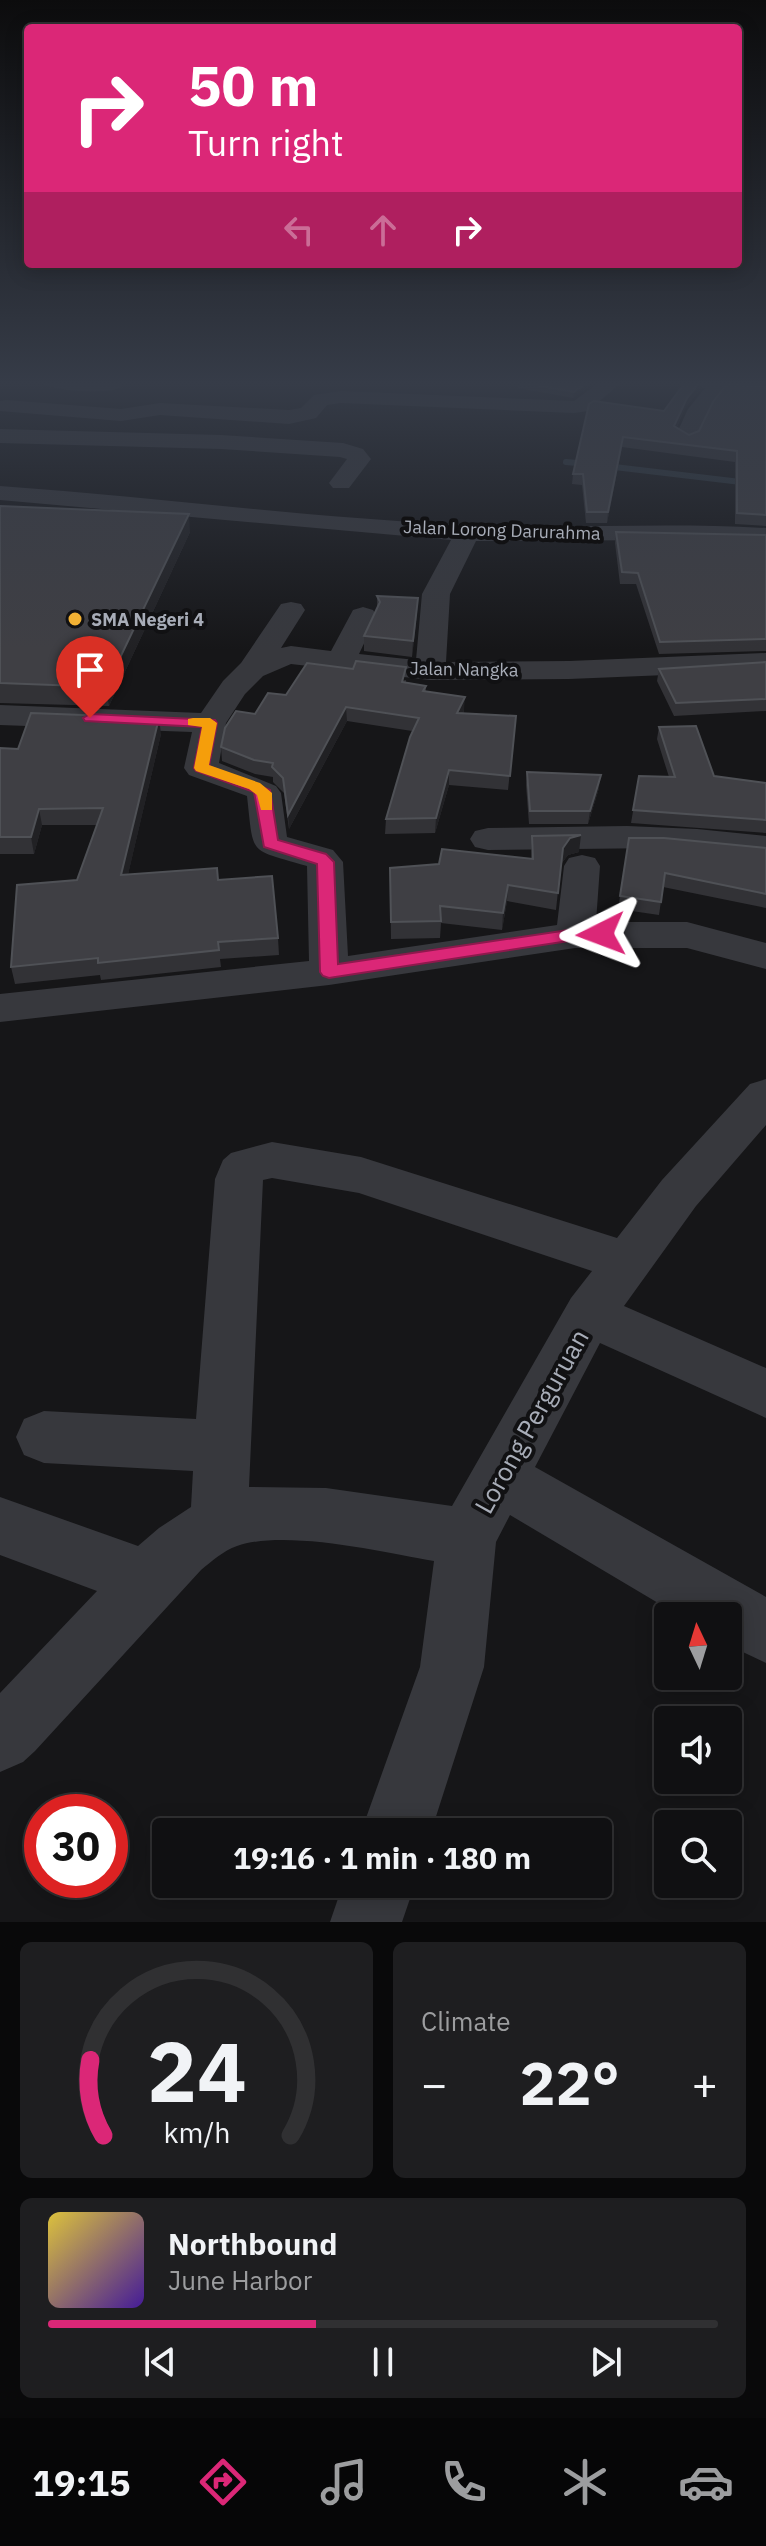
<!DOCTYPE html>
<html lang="en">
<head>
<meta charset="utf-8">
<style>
	body { margin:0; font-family:"IBM Plex Sans",sans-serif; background:#1e1e20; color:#f1f3f6; height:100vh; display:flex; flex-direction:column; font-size:30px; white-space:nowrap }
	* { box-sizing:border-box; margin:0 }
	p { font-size:26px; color:#9c9d9f }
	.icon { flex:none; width:44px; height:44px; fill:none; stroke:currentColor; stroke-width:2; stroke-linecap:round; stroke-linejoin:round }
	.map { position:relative; height:1922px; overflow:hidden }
	.side { display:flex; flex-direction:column; gap:20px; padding:20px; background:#09090a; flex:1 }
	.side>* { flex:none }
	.top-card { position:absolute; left:24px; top:24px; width:718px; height:244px; border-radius:8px; box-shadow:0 4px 20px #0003,0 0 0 2px #303032; background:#db2777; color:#fff; overflow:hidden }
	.needle { width:52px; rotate:356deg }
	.buttons { position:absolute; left:654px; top:1602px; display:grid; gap:16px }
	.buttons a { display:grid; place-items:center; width:88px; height:88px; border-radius:8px; background:#101012; box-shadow:0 4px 20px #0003,0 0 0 2px #303032; font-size:40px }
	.speed { position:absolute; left:24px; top:1794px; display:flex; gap:16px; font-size:40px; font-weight:700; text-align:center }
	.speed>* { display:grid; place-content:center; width:104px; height:104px; border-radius:50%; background:#101012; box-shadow:0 4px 20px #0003,0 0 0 2px #303032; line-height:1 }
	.speed .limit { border:12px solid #d22; background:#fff; color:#111 }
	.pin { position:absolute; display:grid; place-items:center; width:68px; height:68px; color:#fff; margin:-82px -34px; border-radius:50% 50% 50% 0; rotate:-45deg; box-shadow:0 0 8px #0007 }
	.pin .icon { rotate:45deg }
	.me { position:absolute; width:88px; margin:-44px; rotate:267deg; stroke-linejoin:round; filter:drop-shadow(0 0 6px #0008) }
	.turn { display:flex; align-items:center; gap:28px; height:168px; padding:0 32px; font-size:36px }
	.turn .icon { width:104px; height:104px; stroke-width:2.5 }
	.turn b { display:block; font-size:56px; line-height:68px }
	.lanes { display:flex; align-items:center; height:76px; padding:0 32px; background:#0003; justify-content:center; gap:40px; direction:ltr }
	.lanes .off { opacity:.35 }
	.big { font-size:60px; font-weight:800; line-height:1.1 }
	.side .widget { flex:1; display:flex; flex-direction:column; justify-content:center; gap:12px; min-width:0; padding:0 28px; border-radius:12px; background:#1e1e20 }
	.side .dial { align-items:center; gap:0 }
	.dial svg { height:208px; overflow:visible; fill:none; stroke:#303032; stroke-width:7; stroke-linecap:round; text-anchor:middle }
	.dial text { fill:#f1f3f6; stroke:none }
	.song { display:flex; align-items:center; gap:24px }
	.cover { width:96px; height:96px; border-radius:12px; background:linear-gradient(135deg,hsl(50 70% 55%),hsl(260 70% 35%)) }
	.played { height:8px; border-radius:4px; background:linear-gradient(90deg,#db2777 40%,#303032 40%) }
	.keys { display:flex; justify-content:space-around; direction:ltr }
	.heat { display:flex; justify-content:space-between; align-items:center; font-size:44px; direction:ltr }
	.side .tiles { flex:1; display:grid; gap:20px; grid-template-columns:1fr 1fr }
	.widget:last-child { grid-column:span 2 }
	.trip { position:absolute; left:152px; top:1818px; width:460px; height:80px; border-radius:8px; background:#101012; box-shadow:0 4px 20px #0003,0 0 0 2px #303032; font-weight:800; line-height:80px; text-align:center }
	.dock { display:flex; height:128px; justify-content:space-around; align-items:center; background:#060607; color:#9c9d9f }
	.dock .icon { width:56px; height:56px }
	.dock .active { color:#db2777 }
	.dock b { font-size:36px; color:#f1f3f6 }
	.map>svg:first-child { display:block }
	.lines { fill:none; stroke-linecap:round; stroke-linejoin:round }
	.stream { stroke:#2c353c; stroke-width:6 }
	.minor { fill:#37383d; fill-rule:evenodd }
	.wall { fill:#323236 }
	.shaded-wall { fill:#212124 }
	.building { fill:#3f3f44; stroke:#4f5156; stroke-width:2 }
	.route { fill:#db2777; stroke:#8e194d; stroke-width:2 }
	.slow { fill:#f59e0b }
	.poi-dot { fill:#f2b134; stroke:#111113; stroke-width:3 }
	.labels { text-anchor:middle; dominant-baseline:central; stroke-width:8; stroke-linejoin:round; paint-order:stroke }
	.far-street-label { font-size:18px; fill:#a8adb8; stroke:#111113 }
	.far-poi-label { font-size:18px; font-weight:bold; fill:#a8adb8; stroke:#111113; text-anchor:start }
	.near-street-label { font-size:26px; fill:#a8adb8; stroke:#111113 }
</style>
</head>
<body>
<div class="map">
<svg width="766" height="1922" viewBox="0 0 766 1922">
	<rect width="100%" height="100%" fill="#161618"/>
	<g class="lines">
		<path class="stream" d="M 566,462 L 589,464
			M 606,466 L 766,485"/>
		<path class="minor" d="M 38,381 L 115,381 L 122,386 C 113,396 47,391 38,381 Z
			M 601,381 L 623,381 L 588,411 L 574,413 L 341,403 L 327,405 L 316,418 L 289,424 L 160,415 L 121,421 L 0,411 L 0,401 L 6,400 L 121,409 L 160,403 L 289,410 L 301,408 L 314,395 L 341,391 L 574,401 Z
			M 690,381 L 766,383 L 766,395 L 724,390 L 709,410 L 695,440 L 687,442 L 676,435 L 688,409 L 705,388 L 693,385 Z
			M 0,429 L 221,435 L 343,443 L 363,449 L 371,459 L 349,488 L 333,488 L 329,483 L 347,459 L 340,457 L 221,449 L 0,443 Z
			M 0,486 C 156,497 311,518 468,525 C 567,529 666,522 766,528 L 766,544 L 692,540 L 476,541 L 450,594 L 446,662 L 569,661 L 766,653 L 766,671 L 569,679 L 430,680 L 291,664 L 263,676 L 245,694 L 226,723 L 219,763 L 276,786 L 281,793 L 287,837 L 333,850 L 343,862 L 348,956 L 557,925 L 564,866 L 569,858 L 582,855 L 595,858 L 600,866 L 596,922 L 687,922 L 766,943 L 766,969 L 687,948 L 575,948 L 329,985 L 0,1022 L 0,994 L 309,961 L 307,866 C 248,848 254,858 247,796 L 189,775 L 184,768 L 192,732 L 0,725 L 0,705 L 201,713 L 223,681 L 241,663 L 281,604 L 291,602 L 301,604 L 305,610 L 281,648 L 291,646 L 331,651 L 353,610 L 363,607 L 373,610 L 377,616 L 359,654 L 416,660 L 422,594 L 451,540 L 0,500 Z
			M 627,826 L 697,829 L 766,836 L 766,858 L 662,848 L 488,850 L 475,847 L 470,839 L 475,831 L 488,828 Z
			M 766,1079 L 766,1125 L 696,1206 L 624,1306 L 766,1368 L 766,1418 L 600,1343 L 535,1467 L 766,1597 L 766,1663 L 728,1645 L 728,1616 L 680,1616 L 510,1515 L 496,1542 L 484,1667 L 431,1832 L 361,1832 L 420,1667 L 434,1561 C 383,1552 286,1529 237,1546 C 223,1551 212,1561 201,1570 L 35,1751 L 23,1762 L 0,1772 L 0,1693 L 97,1591 L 0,1555 L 0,1497 L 138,1546 L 159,1528 L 191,1507 L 193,1471 L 44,1463 L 24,1455 L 16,1437 L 24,1419 L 44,1411 L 196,1419 L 215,1179 L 223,1160 L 231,1153 L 272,1142 L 361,1157 L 617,1238 L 662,1180 L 750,1084 ZM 272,1178 L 359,1193 L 592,1271 L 571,1298 L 452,1506 L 326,1488 L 249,1487 L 263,1180 Z
			M 343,1884 L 415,1884 L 402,1922 L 330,1922 Z"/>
	</g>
	<path class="wall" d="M 521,381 L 597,381 L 573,398 L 518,388 L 519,382 Z
		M 701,381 L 700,390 L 685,408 L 677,427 L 689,435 L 699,431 L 766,387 L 766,526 L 735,524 L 735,462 L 622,447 L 607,523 L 586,523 L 582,485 L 572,484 L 573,474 L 589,404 L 664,411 Z
		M 0,506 L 190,532 L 109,706 L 0,703 Z
		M 616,532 L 766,535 L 766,651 L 659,654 L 636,584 L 620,584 L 615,543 Z
		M 377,596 L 418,598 L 417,613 L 412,657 L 364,651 L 364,636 L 377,608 Z
		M 766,662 L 766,711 L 674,716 L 657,681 L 659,669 Z
		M 406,680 L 406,682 L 426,686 L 426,691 L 464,710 L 463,714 L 516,716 L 508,790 L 449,785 L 435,833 L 385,834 L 386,819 L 412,731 L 347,721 L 289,829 L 284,793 L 273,782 L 273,777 L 255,774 L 222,761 L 221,747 L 255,714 L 286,695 Z
		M 659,727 L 714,776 L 766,783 L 766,833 L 631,823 L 639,776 L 669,777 L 657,739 Z
		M 161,734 L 128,874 L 218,880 L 278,938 L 279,955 L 220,959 L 221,967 L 101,980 L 100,975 L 15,984 L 11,967 L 77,880 L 97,825 L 42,825 L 34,854 L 0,854 L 0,748 L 18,749 Z
		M 527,772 L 599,788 L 588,824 L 529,824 L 526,785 Z
		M 532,836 L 579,852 L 568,855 L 561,864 L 556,910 L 507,901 L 502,930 L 441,923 L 440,938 L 391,939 L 390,868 L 531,859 Z
		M 629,838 L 766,848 L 766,908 L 663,887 L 659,915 L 618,909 Z"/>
	<path class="shaded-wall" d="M 589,381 L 597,381 L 573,398 L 574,392 Z
		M 701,381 L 700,390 L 685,408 L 673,436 L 674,426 L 687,398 Z
		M 623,437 L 622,447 L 607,523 L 608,512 Z
		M 189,514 L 190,532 L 109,706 L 106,687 Z
		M 418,598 L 417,613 L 412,657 L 413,641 Z
		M 465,697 L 464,710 L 456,727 L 457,713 Z
		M 346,707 L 347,721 L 289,829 L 288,815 Z
		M 159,718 L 161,734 L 124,892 L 121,875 Z
		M 449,770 L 449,785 L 435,833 L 436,818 Z
		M 601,775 L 599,788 L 588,824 L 590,811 Z
		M 39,809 L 42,825 L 34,854 L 31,837 Z
		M 581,835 L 579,852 L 568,855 L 561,864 L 556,910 L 563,848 L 570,838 Z
		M 508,885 L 507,901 L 502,930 L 503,913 Z"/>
	<path class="building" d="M 521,381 L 589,381 L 574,392 L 519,382 Z
		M 686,381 L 701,381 L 687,398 L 674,426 L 689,435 L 699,431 L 713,402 L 727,384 L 766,387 L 766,515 L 737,513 L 737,451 L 623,437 L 608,512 L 587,512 L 583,474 L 573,474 L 589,404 L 594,401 L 664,411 Z
		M 0,506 L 189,514 L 106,687 L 0,683 Z
		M 616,532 L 766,535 L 766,639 L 660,642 L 638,573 L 622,572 Z
		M 377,596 L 418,598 L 413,641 L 364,636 L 380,602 Z
		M 356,661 L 406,667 L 402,682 L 426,686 L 423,691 L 465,697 L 457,713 L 516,716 L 510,776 L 449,770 L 436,818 L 386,819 L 410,737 L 419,718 L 346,707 L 288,815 L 283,778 L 272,767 L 273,763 L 254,760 L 221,747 L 225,728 L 236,711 L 255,714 L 268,693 L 286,695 L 307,663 L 353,669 Z
		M 766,662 L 766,699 L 676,703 L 659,669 Z
		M 31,713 L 159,718 L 121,875 L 217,868 L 218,880 L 272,876 L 278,938 L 218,942 L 219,950 L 98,963 L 98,958 L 11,967 L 17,885 L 77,880 L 103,808 L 39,809 L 31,837 L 0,837 L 0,748 L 18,749 Z
		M 696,726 L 714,776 L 766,783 L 766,820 L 633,810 L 639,776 L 675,777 L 659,727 Z
		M 527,772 L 601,775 L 590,811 L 530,811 Z
		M 581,835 L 570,838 L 563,848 L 558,893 L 508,885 L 503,913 L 440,906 L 441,921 L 391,922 L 390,868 L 439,864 L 442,849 L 533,859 L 532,836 Z
		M 629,838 L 664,838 L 766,848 L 766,894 L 665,873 L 661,902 L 620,896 Z"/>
	<linearGradient id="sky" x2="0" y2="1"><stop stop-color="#0c0c0d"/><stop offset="0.59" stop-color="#363c48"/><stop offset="1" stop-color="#363c48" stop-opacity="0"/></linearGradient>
	<rect width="766" height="650" fill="url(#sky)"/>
	<path class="route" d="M 90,714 L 215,720 L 217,723 L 209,766 L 270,790 L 278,840 L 326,854 L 334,862 L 338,964 L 575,929 L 601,929 L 609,934 L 601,940 L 575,940 L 329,978 L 323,976 L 320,972 L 317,864 L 264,847 L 254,792 L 196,771 L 194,768 L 202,727 L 85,721 L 83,718 Z"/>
	<path class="slow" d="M 193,718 L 210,718 L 217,723 L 209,765 L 260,783 L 272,793 L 272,810 L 261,810 L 257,795 L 249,789 L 196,771 L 194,768 L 202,727 L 188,725 L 188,719 Z"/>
	<circle class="poi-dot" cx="75" cy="619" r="8"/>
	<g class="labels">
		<g class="far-street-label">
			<text transform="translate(502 530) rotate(2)">Jalan Lorong Darurahma</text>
			<text transform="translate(464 669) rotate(1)">Jalan Nangka</text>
		</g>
		<g class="far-poi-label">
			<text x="91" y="619">SMA Negeri 4</text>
		</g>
		<g class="near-street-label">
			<text transform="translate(531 1421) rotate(-61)">Lorong Perguruan</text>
		</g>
	</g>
</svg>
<div class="buttons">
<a><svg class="needle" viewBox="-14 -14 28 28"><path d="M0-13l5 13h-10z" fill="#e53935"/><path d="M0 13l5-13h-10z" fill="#9c9d9f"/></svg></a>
<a><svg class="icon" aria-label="sound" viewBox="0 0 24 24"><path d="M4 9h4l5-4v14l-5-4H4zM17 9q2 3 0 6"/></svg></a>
<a><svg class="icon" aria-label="search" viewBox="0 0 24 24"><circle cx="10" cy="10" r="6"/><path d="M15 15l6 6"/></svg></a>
</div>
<div class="speed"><div class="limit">30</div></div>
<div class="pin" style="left:90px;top:718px;background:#d93025"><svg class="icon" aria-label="arrive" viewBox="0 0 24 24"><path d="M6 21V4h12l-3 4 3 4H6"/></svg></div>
<svg class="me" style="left:601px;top:934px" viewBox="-20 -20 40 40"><path d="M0-17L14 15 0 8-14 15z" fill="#db2777" stroke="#fff" stroke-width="4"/></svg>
<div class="trip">19:16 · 1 min · 180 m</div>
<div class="top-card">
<div class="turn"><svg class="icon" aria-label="right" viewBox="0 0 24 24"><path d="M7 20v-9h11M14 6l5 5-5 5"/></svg><div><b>50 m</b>Turn right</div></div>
<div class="lanes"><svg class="icon off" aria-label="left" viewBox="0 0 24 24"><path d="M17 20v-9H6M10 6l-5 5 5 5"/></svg><svg class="icon off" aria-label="ahead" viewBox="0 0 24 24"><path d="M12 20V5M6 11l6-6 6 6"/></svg><svg class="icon" aria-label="right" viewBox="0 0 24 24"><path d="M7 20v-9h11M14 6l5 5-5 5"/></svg></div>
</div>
</div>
<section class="side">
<div class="tiles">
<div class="widget dial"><svg viewBox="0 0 100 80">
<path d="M14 69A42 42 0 1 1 86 69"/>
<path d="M14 69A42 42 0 0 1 9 40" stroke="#db2777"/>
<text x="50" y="56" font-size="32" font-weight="700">24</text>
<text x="50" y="72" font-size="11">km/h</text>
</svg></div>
<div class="widget"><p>Climate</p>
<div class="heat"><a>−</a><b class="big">22°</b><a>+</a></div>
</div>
<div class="widget">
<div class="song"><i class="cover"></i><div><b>Northbound</b><p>June Harbor</p></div></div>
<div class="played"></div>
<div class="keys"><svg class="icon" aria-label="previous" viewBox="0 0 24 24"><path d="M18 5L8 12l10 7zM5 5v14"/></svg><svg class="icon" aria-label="pause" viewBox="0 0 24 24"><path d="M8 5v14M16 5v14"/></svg><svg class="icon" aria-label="next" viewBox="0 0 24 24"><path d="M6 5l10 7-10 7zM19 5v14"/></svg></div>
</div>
</div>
</section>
<nav class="dock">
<b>19:15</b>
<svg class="icon active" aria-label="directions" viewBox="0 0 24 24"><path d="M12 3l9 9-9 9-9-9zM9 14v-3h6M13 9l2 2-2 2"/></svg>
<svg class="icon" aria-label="music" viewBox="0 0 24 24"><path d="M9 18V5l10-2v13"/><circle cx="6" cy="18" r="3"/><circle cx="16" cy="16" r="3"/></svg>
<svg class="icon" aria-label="phone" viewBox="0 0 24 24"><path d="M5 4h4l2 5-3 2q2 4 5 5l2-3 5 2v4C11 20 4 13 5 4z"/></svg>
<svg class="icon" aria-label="climate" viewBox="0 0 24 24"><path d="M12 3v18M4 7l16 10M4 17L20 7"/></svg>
<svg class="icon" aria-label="car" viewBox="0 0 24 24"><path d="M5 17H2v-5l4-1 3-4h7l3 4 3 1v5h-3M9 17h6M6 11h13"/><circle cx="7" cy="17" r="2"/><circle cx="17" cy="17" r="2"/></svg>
</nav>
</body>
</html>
